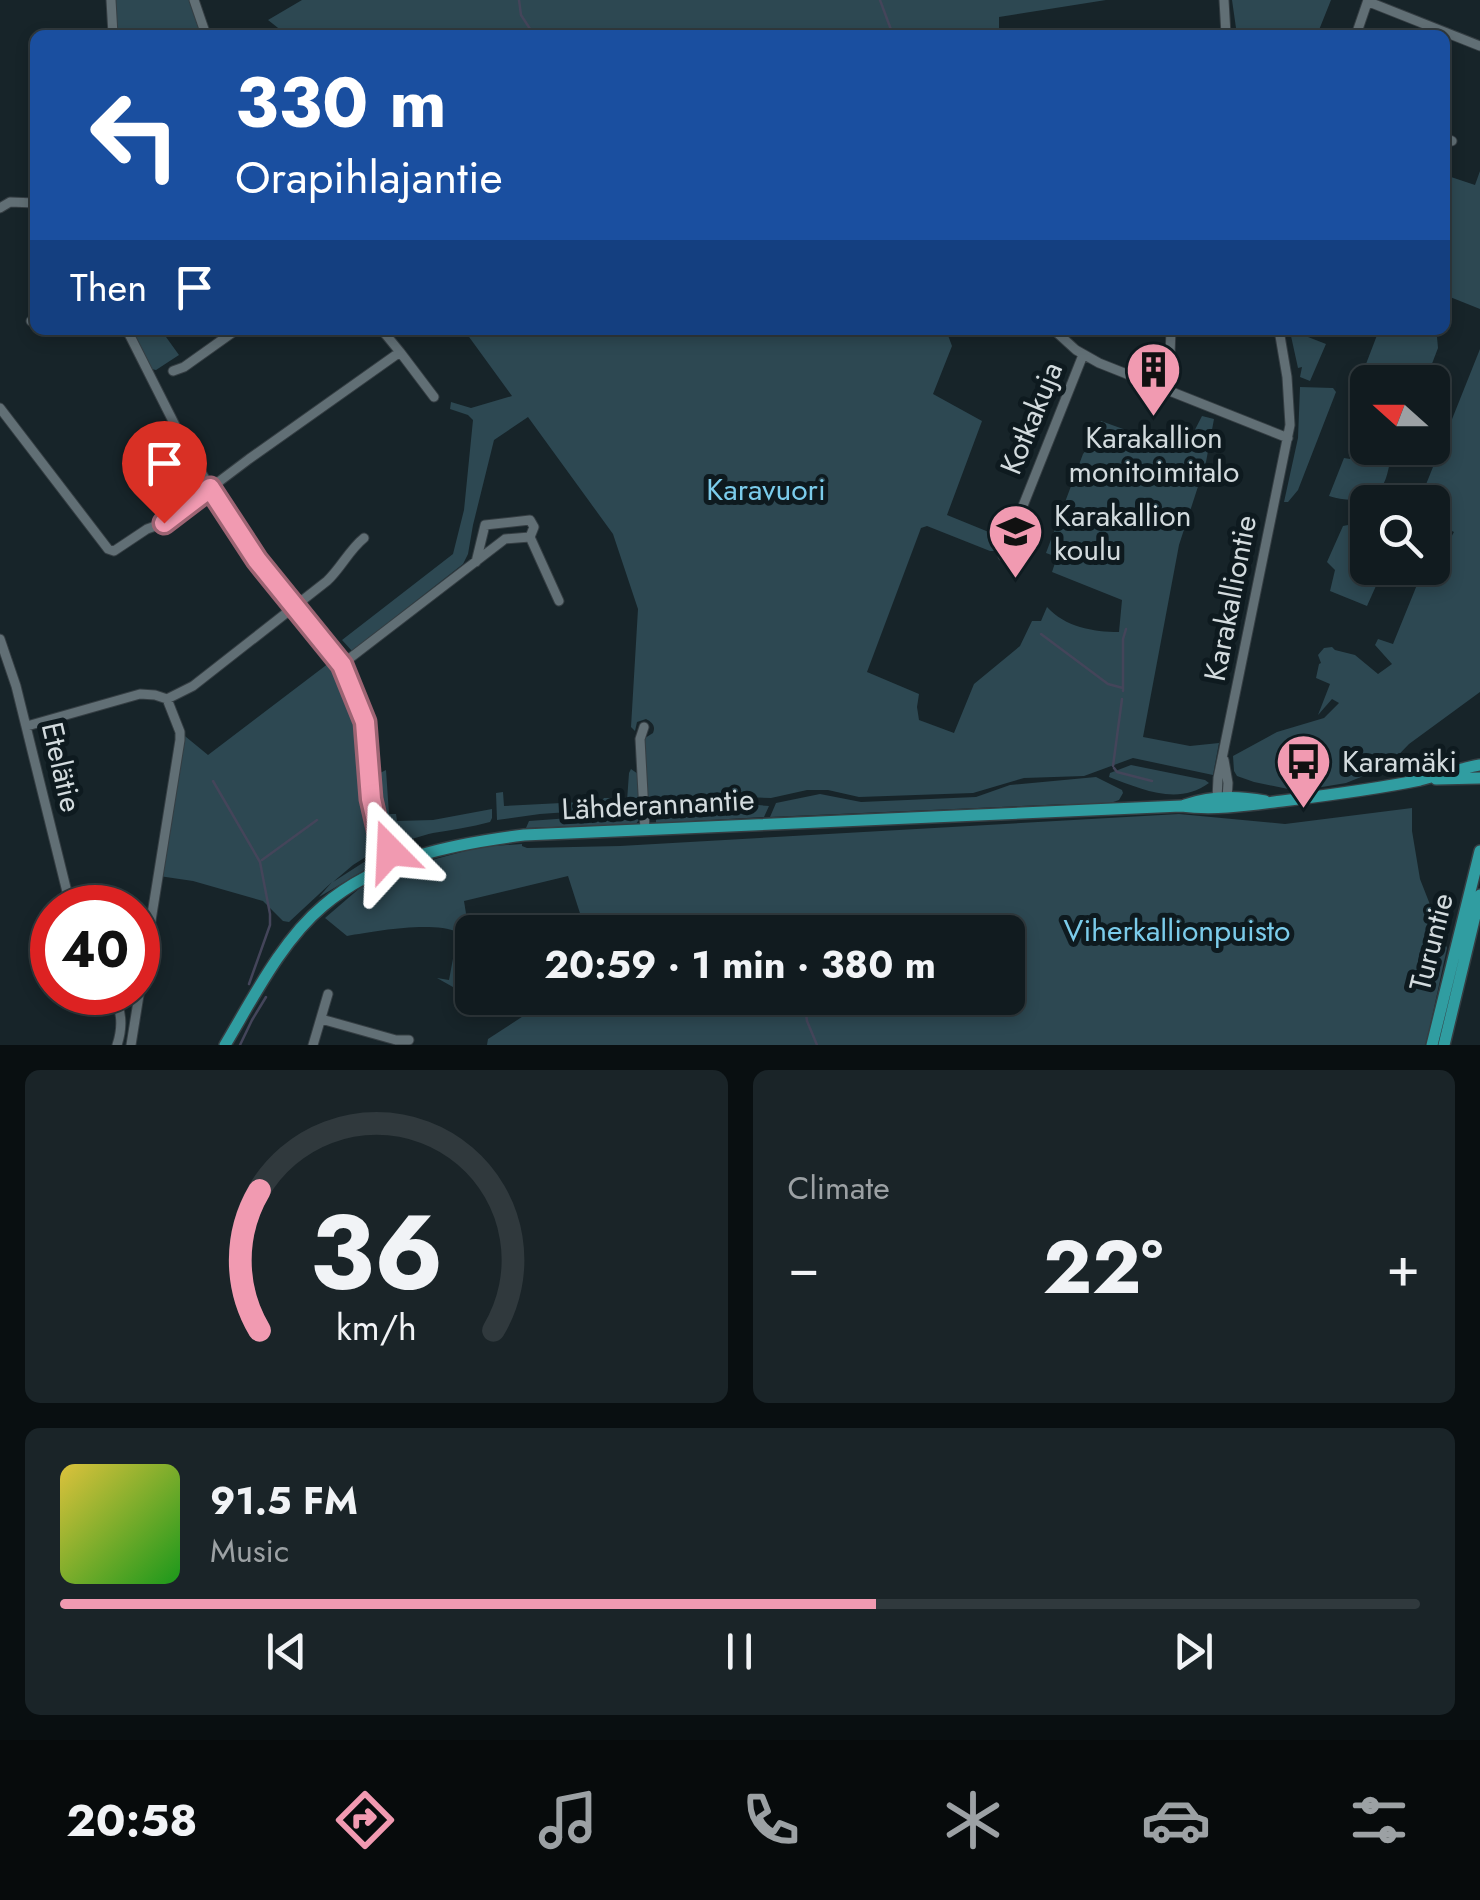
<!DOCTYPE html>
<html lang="en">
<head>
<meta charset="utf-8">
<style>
	body { margin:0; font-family:Jost,sans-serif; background:#1a2428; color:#f1f3f6; height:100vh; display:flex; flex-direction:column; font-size:38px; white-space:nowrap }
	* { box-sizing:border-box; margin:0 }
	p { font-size:32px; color:#9ca1a4 }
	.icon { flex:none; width:55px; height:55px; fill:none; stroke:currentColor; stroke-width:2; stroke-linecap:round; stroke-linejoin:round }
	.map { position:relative; height:1045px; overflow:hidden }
	.drawer { display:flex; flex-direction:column; gap:25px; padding:25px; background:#090f11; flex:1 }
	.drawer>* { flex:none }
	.hud { position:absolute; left:30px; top:30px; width:1420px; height:305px; border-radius:15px; box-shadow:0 5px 15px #0003,0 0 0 2px #30393d; background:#1a4fa0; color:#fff; overflow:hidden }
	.needle { width:65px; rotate:291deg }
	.buttons { position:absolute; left:1350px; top:365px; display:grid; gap:20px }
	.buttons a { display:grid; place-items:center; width:100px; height:100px; border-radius:15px; background:#111b1f; box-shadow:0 5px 15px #0003,0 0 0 2px #30393d; font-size:50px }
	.speed { position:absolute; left:30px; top:885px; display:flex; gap:20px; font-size:50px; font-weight:700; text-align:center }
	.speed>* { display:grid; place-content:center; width:130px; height:130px; border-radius:50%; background:#111b1f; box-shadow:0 5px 15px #0003,0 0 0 2px #30393d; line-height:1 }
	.speed .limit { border:15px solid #d22; background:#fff; color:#111 }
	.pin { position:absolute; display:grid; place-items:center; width:85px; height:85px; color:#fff; margin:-102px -42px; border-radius:50% 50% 50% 0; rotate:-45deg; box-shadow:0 0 10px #0007 }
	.pin .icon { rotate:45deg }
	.me { position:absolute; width:110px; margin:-55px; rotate:339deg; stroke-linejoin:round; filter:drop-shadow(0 0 8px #0008) }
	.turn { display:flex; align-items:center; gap:35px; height:210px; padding:0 40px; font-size:45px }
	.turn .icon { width:130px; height:130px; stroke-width:2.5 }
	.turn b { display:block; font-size:70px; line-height:85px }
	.then { display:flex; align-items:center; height:95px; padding:0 40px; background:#0003; gap:20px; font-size:38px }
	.big { font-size:75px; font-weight:700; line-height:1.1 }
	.drawer .card { flex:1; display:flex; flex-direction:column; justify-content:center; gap:15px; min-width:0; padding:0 35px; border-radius:15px; background:#1a2428 }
	.drawer .dial { align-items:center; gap:0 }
	.dial svg { height:260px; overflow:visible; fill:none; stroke:#30393d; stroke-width:7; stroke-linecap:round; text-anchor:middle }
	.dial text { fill:#f1f3f6; stroke:none }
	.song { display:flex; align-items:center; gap:30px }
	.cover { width:120px; height:120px; border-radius:15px; background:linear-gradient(135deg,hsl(50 70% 55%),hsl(120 70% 35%)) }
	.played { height:10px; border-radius:5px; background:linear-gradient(90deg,#f19ab1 60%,#30393d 60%) }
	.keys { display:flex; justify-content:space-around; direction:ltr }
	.heat { display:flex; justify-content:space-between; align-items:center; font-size:55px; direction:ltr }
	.drawer .tiles { flex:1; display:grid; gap:25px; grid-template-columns:1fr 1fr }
	.card:last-child { grid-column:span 2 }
	.trip { position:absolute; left:455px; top:915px; width:570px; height:100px; border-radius:15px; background:#111b1f; box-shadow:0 5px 15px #0003,0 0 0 2px #30393d; font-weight:700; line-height:100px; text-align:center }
	.dock { display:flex; height:160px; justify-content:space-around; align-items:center; background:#070b0c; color:#9ca1a4 }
	.dock .icon { width:70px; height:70px }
	.dock .current { color:#f19ab1 }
	.dock b { font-size:45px; color:#f1f3f6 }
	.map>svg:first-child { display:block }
	.green { fill:#2d4852 }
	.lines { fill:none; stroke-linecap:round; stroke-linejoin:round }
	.stream { stroke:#44455a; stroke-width:2.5 }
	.minor-casing { stroke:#353e43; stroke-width:11 }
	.major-casing { stroke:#353e43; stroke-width:14 }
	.minor { stroke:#616f75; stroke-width:9 }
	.major { stroke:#309da1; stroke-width:11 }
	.route-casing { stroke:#9d6473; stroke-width:25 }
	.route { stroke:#f19ab1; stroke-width:18 }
	.labels { text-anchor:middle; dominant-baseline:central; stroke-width:10; stroke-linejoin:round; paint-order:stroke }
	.street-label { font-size:30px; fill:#d3dbde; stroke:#0e1a1f }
	.poi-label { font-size:30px; fill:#d3dbde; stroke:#0e1a1f; text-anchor:start }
	.park-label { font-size:30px; fill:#7bcceb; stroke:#0e1a1f }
</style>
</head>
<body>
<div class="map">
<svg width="1480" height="1045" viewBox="0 0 1480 1045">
	<rect width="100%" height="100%" fill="#172429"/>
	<path class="green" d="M 115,0 L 190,0 L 203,35 L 117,35 Z
		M 302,0 L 1106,0 L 999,17 L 999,35 L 287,35 L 268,20 Z
		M 1232,0 L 1331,0 L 1317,35 L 1237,35 Z
		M 1480,171 L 1480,309 L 1445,295 L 1445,175 L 1475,185 Z
		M 132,330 L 161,330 L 179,355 L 156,370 L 151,369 Z
		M 464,330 L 946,330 L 952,346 L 933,394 L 982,421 L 947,515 L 1001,537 L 995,551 L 990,551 L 927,526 L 921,528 L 867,672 L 919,694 L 917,707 L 919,720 L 954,733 L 974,684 L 1020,646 L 1032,621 L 1041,621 L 1047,607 C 1065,627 1093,632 1119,632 L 1122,600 L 1052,572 L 1057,557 L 1046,553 L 1083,454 L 1088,448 L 1101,421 L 1184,451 L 1202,416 L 1214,419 L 1206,462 L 1179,545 L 1143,737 L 1190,746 L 1219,743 L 1213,775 L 1133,758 L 1084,776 L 1024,778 L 973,793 L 859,797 L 828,790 L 807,790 L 771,798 L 718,796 L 682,804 L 647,807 L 643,742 L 645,738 L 653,733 C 656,726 652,722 646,719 L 637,722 L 635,731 L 631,727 L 638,609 L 613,534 L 528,417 L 494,440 L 473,525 L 468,554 L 463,564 L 352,651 L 342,640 L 453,554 L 464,510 L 473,420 L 468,415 L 450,409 L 451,402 L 471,408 L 512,396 Z
		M 1287,330 L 1310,330 L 1308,337 L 1326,344 L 1310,381 L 1300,377 L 1302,367 L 1298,368 L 1291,336 L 1288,335 Z
		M 1379,330 L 1419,330 L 1437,337 L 1438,348 L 1425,382 L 1368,382 L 1367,384 L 1361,377 Z
		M 1480,349 L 1480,692 L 1409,744 L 1382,772 L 1376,771 L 1346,783 L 1298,791 L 1254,782 L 1237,776 L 1234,771 L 1233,756 L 1277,732 L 1324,718 L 1339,703 L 1332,699 L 1318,715 L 1330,684 L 1316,678 L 1319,664 L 1321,663 L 1318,655 L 1324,648 L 1332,647 L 1335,650 L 1355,655 L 1378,674 L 1392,664 L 1375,645 L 1378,639 L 1393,644 L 1423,570 L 1431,573 L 1454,532 L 1433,522 L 1432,502 L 1419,502 Z
		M 1300,387 L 1333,388 L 1336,392 L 1298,490 L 1288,502 L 1284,502 L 1298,438 Z
		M 1367,401 L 1368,448 L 1400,448 C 1386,461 1391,470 1383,485 C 1372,504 1345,501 1329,496 L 1344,458 L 1350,459 L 1351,445 Z
		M 1348,525 L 1367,533 L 1368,568 L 1384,568 L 1367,606 L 1330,591 L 1335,570 L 1327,562 L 1343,526 Z
		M 329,663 L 350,707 L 373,846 L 372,853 L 353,865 L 333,882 L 375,855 L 368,868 L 319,897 L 332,882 L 289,922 L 283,921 L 263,901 L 193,881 L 159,876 L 180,732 L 208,755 Z
		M 1131,765 L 1205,780 L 1209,783 C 1178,806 1141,789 1109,777 L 1110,773 Z
		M 631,769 L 638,774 L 639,807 L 540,814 L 497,820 L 496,793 L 503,792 L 504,806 L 581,802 L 583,805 L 600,803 L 604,798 L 610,798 L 613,802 L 627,801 L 629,773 Z
		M 386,770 L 389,814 L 396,814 L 397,821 L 433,820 L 492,809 L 492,818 L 490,822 C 471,827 452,830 433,833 C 419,836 406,843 392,840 C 381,819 379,797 378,774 Z
		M 1096,777 L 1122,790 L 1123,793 L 1119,800 L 1105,805 L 1069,804 L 770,817 L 776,803 L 820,794 L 861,802 L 976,797 L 1010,785 Z
		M 724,802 L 769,806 L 764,817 L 656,823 L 656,812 Z
		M 1412,808 L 1412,831 L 1420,879 L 1447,948 L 1426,1045 L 487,1045 L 488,1039 L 551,998 L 1008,998 L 1008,932 L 586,932 L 568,876 L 464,901 L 472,951 L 472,976 L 460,991 L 437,978 L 449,980 L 458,932 C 431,921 376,931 347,936 L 325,918 L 368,881 L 417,864 L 480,847 L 522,844 L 522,846 L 527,848 L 620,846 L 1179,814 L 1285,824 Z
		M 638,813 L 640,818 L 636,824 L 526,828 L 529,821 Z"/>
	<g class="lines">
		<path class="stream" d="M 519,0 L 521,15 L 534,35
			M 880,0 L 893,35
			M 1041,634 L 1108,684 L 1123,688
			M 1123,691 L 1123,639 L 1126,629
			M 1113,766 L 1122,699
			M 1114,768 L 1117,772 L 1152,781
			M 213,781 L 260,862 L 270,914 L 270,925 L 249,984
			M 262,860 L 317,820
			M 791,928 L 792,932
			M 804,998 L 807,1021 L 817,1045
			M 240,1045 L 252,1020 L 266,997"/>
		<defs>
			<path id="minor" d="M 111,0 L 113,35
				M 194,0 L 206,35
				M 1224,0 L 1226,35
				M 1369,2 L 1480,46
				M 1356,35 L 1368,0
				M 1445,138 L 1452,141
				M 0,208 L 10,202 L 35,203
				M 31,321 L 35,321
				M 127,330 L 182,439 L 226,515 L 257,560 L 341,665 L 365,722 L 371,799 L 379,834 L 379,847 L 388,865
				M 1054,330 L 1076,350 L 1099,363 L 1288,438
				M 400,352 L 434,397
				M 173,371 L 184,367 L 236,330
				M 1159,387 L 1170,354 L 1171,330
				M 0,408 L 108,549 L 114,551 L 147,529 L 164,523 L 249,459 L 400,352 L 382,330
				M 1003,556 L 1083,355
				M 476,562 L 485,525 L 530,520 L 534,527 L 530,537 L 559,601
				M 0,639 L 16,686 L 71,908
				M 341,665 L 505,539 L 530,537
				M 27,726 L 140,694 L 155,695 L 167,699
				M 644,727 L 640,739 L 645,830
				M 1224,760 L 1228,783 L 1227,799
				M 1220,801 L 1217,799 L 1218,778 L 1290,425 L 1287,377 L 1279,330
				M 379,834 L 389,848 L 388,863
				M 111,992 C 122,1008 123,1027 117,1045
				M 321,1019 L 396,1040 L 409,1040
				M 131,1045 L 180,740 L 180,732 L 167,699 L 193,686 L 327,581 C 341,568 349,550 364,538
				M 313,1045 L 328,994"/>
			<path id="major" d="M 1436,779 L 1480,778
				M 1185,805 C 1210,796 1239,796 1265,801
				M 225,1045 C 252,1000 282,940 323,906 C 379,858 453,844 524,835 L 1181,806 C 1212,810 1243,806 1274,802 C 1322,796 1372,790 1420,780 C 1440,775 1459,769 1480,765
				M 1432,1045 L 1480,851
				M 1444,1045 L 1480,895"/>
		</defs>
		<use href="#minor" class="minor-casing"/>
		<use href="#major" class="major-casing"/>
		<use href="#minor" class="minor"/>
		<use href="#major" class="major"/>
	</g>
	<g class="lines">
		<defs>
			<path id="route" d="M 164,523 L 210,488 L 257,560 L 342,665 L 365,722 L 371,799 L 379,834 L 390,851"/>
		</defs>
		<use href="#route" class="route-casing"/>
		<use href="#route" class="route"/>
	</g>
	<defs>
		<symbol id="building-pin" viewBox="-11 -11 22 30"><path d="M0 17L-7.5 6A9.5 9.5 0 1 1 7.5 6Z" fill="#f19ab1" stroke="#0e1a1f"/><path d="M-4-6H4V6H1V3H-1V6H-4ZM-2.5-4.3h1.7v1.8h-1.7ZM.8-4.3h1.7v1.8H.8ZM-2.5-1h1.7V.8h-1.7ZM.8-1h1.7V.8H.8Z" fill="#111"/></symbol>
		<symbol id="school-pin" viewBox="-11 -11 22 30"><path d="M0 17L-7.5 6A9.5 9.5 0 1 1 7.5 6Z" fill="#f19ab1" stroke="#0e1a1f"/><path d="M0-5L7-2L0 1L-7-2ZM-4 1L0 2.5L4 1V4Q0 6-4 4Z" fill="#111"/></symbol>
		<symbol id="bus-pin" viewBox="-11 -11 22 30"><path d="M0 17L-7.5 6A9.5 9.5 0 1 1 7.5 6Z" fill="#f19ab1" stroke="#0e1a1f"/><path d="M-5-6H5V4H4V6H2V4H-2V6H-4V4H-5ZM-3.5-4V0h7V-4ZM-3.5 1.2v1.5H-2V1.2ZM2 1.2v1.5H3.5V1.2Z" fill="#111"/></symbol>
	</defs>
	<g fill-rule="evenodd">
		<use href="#building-pin" x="1122" y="338" width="63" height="86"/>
		<use href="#school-pin" x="984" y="500" width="63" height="86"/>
		<use href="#bus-pin" x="1272" y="730" width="63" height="86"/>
	</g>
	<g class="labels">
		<g class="street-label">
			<text transform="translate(1031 418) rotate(-68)">Kotkakuja</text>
			<text transform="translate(1230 598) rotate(-79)">Karakalliontie</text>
			<text transform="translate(62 767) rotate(77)">Etelätie</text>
			<text transform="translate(658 804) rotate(-3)">Lähderannantie</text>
			<text transform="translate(1431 942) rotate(-76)">Turuntie</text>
		</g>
		<g class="poi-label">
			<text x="1154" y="437" text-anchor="middle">Karakallion<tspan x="1154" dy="34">monitoimitalo</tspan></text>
			<text x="1054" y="515">Karakallion<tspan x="1054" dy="34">koulu</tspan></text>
			<text x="1342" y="761">Karamäki</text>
		</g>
		<g class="park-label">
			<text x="766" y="489">Karavuori</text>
			<text x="1177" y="930">Viherkallionpuisto</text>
		</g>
	</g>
</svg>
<div class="buttons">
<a><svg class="needle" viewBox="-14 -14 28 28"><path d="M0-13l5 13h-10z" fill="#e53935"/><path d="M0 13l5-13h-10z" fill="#9ca1a4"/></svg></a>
<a><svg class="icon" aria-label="search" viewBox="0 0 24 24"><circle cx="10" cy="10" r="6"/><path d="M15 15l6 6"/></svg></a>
</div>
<div class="speed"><div class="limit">40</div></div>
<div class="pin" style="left:164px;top:523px;background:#d93025"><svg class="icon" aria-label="arrive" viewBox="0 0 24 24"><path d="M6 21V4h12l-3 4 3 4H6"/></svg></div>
<svg class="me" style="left:390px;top:851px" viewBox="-20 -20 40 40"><path d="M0-17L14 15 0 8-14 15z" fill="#f19ab1" stroke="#fff" stroke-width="4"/></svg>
<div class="trip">20:59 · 1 min · 380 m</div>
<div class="hud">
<div class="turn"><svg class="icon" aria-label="left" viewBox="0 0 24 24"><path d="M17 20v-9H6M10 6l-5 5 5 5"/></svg><div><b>330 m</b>Orapihlajantie</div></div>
<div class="then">Then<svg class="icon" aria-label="arrive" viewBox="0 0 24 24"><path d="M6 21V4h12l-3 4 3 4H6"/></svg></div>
</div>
</div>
<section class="drawer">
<div class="tiles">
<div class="card dial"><svg viewBox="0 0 100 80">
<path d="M14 69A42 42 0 1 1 86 69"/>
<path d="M14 69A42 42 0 0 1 14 26" stroke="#f19ab1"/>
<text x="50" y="56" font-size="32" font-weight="700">36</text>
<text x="50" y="72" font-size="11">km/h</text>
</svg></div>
<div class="card"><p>Climate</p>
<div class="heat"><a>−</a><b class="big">22°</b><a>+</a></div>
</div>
<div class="card">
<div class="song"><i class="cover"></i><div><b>91.5 FM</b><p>Music</p></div></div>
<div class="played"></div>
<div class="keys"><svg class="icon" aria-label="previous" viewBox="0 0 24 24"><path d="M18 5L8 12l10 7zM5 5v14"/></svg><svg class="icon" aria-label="pause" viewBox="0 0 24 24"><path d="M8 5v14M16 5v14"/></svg><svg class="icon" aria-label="next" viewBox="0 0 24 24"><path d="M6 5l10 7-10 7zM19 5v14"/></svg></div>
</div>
</div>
</section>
<nav class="dock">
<b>20:58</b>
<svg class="icon current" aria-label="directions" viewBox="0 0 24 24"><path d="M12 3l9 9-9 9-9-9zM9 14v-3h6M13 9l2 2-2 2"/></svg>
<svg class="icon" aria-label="music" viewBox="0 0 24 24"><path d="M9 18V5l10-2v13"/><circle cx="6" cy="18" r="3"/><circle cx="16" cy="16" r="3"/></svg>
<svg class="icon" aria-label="phone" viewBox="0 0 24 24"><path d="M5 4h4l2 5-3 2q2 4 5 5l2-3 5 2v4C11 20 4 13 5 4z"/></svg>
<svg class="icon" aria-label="climate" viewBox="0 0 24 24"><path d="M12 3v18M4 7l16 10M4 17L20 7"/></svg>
<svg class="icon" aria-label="car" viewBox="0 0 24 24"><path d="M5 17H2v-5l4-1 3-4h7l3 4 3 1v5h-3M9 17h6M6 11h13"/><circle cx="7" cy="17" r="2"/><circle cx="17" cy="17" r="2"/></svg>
<svg class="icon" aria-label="filters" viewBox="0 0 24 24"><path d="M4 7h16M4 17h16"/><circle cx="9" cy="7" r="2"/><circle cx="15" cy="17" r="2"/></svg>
</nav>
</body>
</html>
